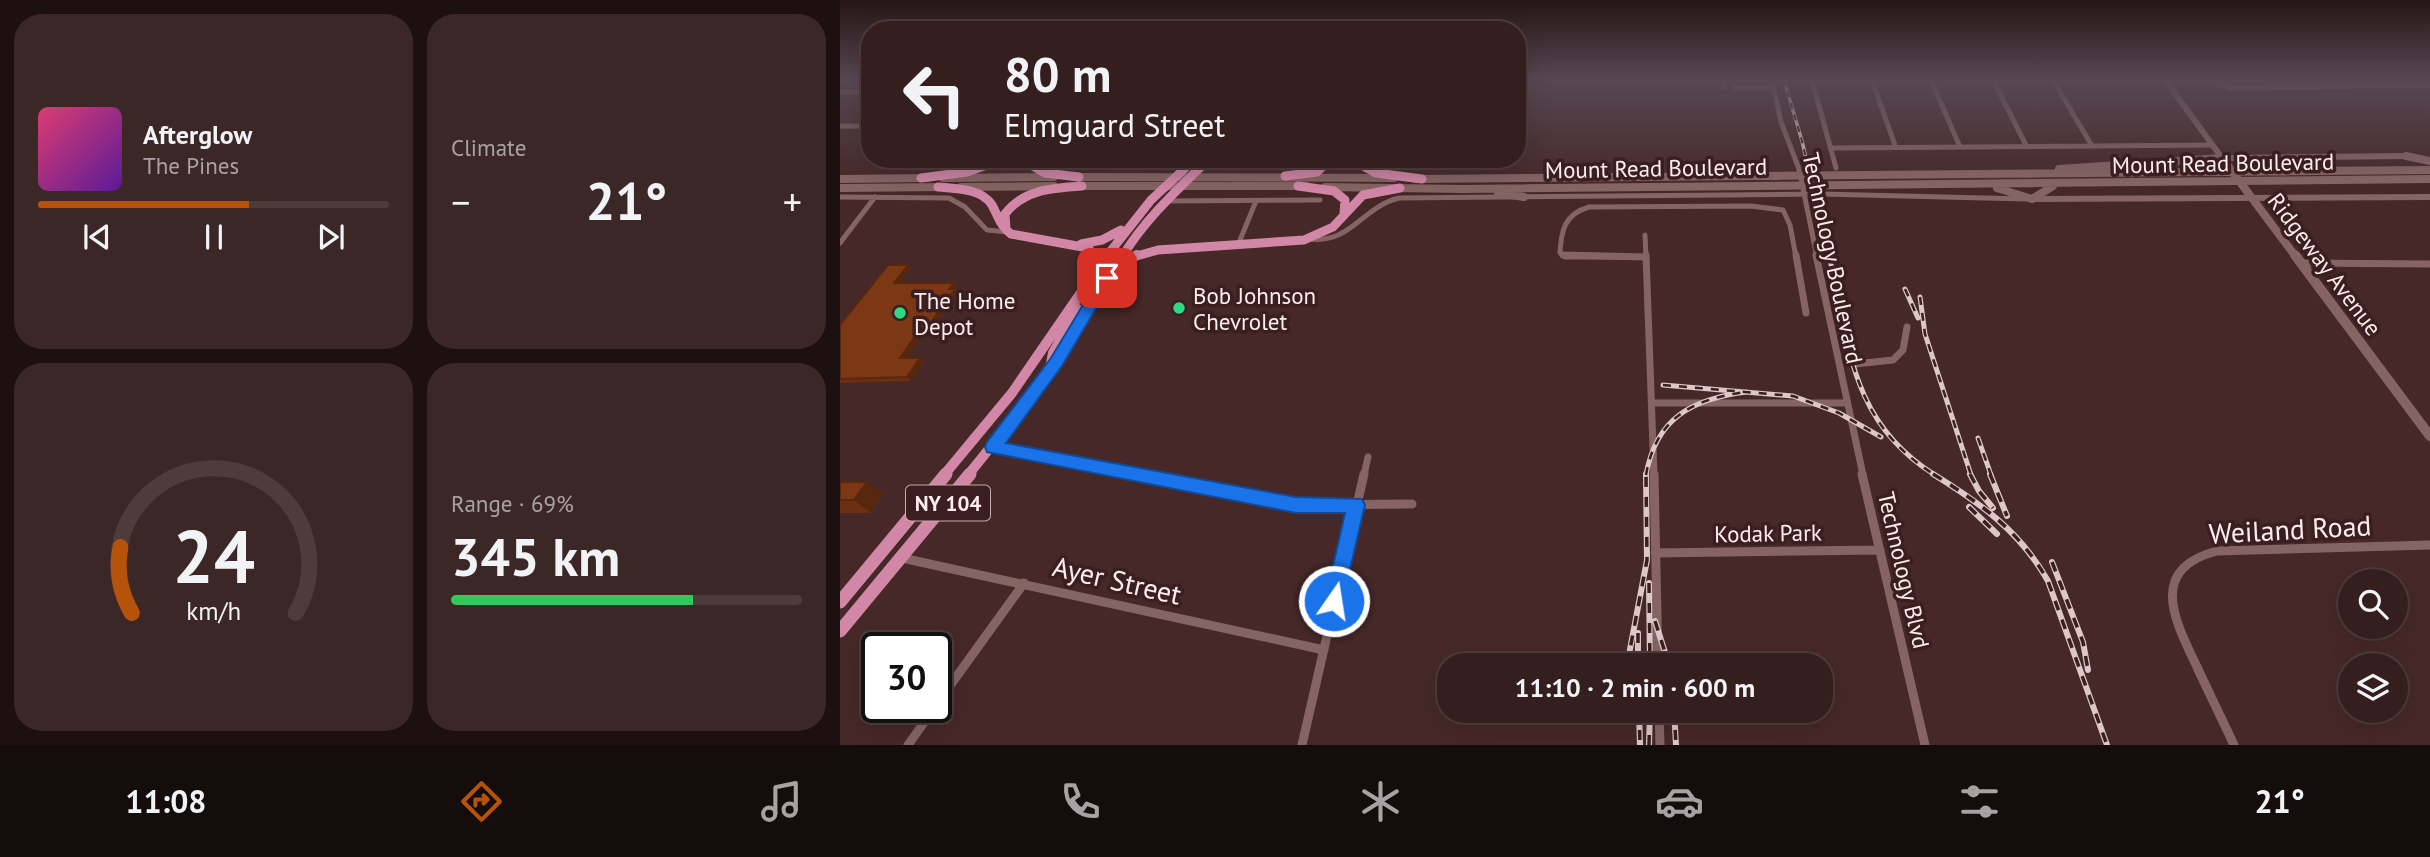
<!DOCTYPE html>
<html lang="en">
<head>
<meta charset="utf-8">
<style>
	body { margin:0; font-family:"PT Sans",sans-serif; background:#3c2727; color:#f1f3f6; height:100vh; display:flex; flex-direction:column; font-size:26px; white-space:nowrap }
	* { box-sizing:border-box; margin:0 }
	p { font-size:23px; color:#a9a2a4 }
	.icon { flex:none; width:38px; height:38px; fill:none; stroke:currentColor; stroke-width:2; stroke-linecap:round; stroke-linejoin:round }
	.map { position:relative; flex:1; overflow:hidden }
	.panel { display:flex; flex-direction:column; gap:14px; padding:14px; background:#1d1010; width:840px }
	.panel>* { flex:none }
	.top-card { position:absolute; left:21px; top:21px; width:665px; height:147px; border-radius:28px; box-shadow:0 7px 28px #0002,0 0 0 2px #4e3c3c; background:#341e1e; color:#f1f3f6; overflow:hidden }
	.tools { position:absolute; left:1498px; top:569px; display:grid; gap:14px }
	.tools a { display:grid; place-items:center; width:70px; height:70px; border-radius:50%; background:#341e1e; box-shadow:0 7px 28px #0002,0 0 0 2px #4e3c3c; font-size:35px }
	.speed { position:absolute; left:21px; top:632px; display:flex; gap:14px; font-size:35px; font-weight:700; text-align:center }
	.speed>* { display:grid; place-content:center; width:91px; height:91px; border-radius:50%; background:#341e1e; box-shadow:0 7px 28px #0002,0 0 0 2px #4e3c3c; line-height:1 }
	.speed .limit { border:4px solid #111; border-radius:10px; background:#fff; color:#111 }
	.pin { position:absolute; display:grid; place-items:center; width:60px; height:60px; color:#fff; margin:-30px; border-radius:14px; box-shadow:0 4px 10px #0006 }
	.me { position:absolute; width:77px; margin:-38px; rotate:13deg; stroke-linejoin:round; filter:drop-shadow(0 0 5px #0008) }
	.turn { display:flex; align-items:center; gap:24px; height:147px; padding:0 28px; font-size:32px }
	.turn .icon { width:91px; height:91px; stroke-width:2.5 }
	.turn b { display:block; font-size:49px; line-height:60px }
	.big { font-size:52px; font-weight:600; line-height:1.1 }
	.panel .tile { flex:1; display:flex; flex-direction:column; justify-content:center; gap:10px; min-width:0; padding:0 24px; border-radius:28px; background:#3c2727 }
	.panel .dial { align-items:center; gap:0 }
	.dial svg { height:182px; overflow:visible; fill:none; stroke:#4e3c3c; stroke-width:7; stroke-linecap:round; text-anchor:middle }
	.dial text { fill:#f1f3f6; stroke:none }
	.song { display:flex; align-items:center; gap:21px }
	.cover { width:84px; height:84px; border-radius:10px; background:linear-gradient(135deg,hsl(340 70% 55%),hsl(270 70% 35%)) }
	.played { height:7px; border-radius:4px; background:linear-gradient(90deg,#b45309 60%,#4e3c3c 60%) }
	.keys { display:flex; justify-content:space-around; direction:ltr }
	.heat { display:flex; justify-content:space-between; align-items:center; font-size:38px; direction:ltr }
	.charge { height:10px; border-radius:5px; background:linear-gradient(90deg,#34c759 69%,#4e3c3c 0) }
	.panel .tiles { flex:1; display:grid; gap:14px; grid-template-columns:repeat(2,1fr) }
	.trip { position:absolute; left:597px; top:653px; width:396px; height:70px; border-radius:28px; background:#341e1e; box-shadow:0 7px 28px #0002,0 0 0 2px #4e3c3c; font-weight:600; line-height:70px; text-align:center }
	.dock { display:flex; height:112px; justify-content:space-around; align-items:center; background:#150c0c; color:#a9a2a4 }
	.dock .icon { width:49px; height:49px }
	.dock .selected { color:#b45309 }
	.dock b { font-size:32px; color:#f1f3f6 }
	main { display:flex; flex:1; min-height:0 }
	.map>svg:first-child { display:block }
	.lines { fill:none; stroke-linecap:round; stroke-linejoin:round }
	.minor-far2 { stroke:#866464; stroke-width:5 }
	.minor-far1 { stroke:#866464; stroke-width:7 }
	.minor { stroke:#866464; stroke-width:9 }
	.tertiary { stroke:#866464; stroke-width:6 }
	.secondary-far1 { stroke:#866464; stroke-width:8 }
	.secondary { stroke:#866464; stroke-width:10 }
	.trunk-far2 { stroke:#d287a7; stroke-width:9 }
	.trunk-far1 { stroke:#d287a7; stroke-width:10 }
	.trunk { stroke:#d287a7; stroke-width:13 }
	.rail-far2-casing { stroke:#dcc8c8; stroke-width:3.5 }
	.rail-far1-casing { stroke:#dcc8c8; stroke-width:5 }
	.rail-casing { stroke:#dcc8c8; stroke-width:6 }
	.rail-far2 { stroke:#3b1e1f; stroke-width:2; stroke-dasharray:6; stroke-linecap:butt }
	.rail-far1 { stroke:#3b1e1f; stroke-width:2.5; stroke-dasharray:8; stroke-linecap:butt }
	.rail { stroke:#3b1e1f; stroke-width:3.5; stroke-dasharray:10; stroke-linecap:butt }
	.wall { fill:#6b3011 }
	.shaded-wall { fill:#57270e }
	.building { fill:#7c3814; stroke:#57270e; stroke-width:2 }
	.route { fill:#1a73e8; stroke:#114b97; stroke-width:2 }
	.poi-dot { fill:#31d882; stroke:#3b1e1f; stroke-width:2.5 }
	.labels { text-anchor:middle; dominant-baseline:central; stroke-width:7; stroke-linejoin:round; paint-order:stroke }
	.shield { fill:#3b1e1f; stroke:#c4afaf; stroke-width:2 }
	.shield-label { font-size:21px; font-weight:bold; fill:#feeded }
	.street-label { font-size:23px; fill:#feeded; stroke:#3b1e1f }
	.poi-label { font-size:23px; fill:#feeded; stroke:#3b1e1f; text-anchor:start }
	.near-street-label { font-size:28px; fill:#feeded; stroke:#3b1e1f }
</style>
</head>
<body>
<main>
<section class="panel">
<div class="tiles">
<div class="tile">
<div class="song"><i class="cover"></i><div><b>Afterglow</b><p>The Pines</p></div></div>
<div class="played"></div>
<div class="keys"><svg class="icon" aria-label="previous" viewBox="0 0 24 24"><path d="M18 5L8 12l10 7zM5 5v14"/></svg><svg class="icon" aria-label="pause" viewBox="0 0 24 24"><path d="M8 5v14M16 5v14"/></svg><svg class="icon" aria-label="next" viewBox="0 0 24 24"><path d="M6 5l10 7-10 7zM19 5v14"/></svg></div>
</div>
<div class="tile"><p>Climate</p>
<div class="heat"><a>−</a><b class="big">21°</b><a>+</a></div>
</div>
<div class="tile dial"><svg viewBox="0 0 100 80">
<path d="M14 69A42 42 0 1 1 86 69"/>
<path d="M14 69A42 42 0 0 1 9 40" stroke="#b45309"/>
<text x="50" y="56" font-size="32" font-weight="700">24</text>
<text x="50" y="72" font-size="11">km/h</text>
</svg></div>
<div class="tile"><p>Range · 69%</p><b class="big">345 km</b><div class="charge"></div></div>
</div>
</section>
<div class="map">
<svg width="1590" height="745" viewBox="0 0 1590 745">
	<rect width="100%" height="100%" fill="#462828"/>
	<g class="lines">
		<path class="minor-far2" d="M 881,80 L 885,88
			M 932,80 L 941,122 L 959,169 L 977,257
			M 972,80 L 996,168
			M 1032,80 L 1056,148
			M 1091,80 L 1120,147
			M 1153,80 L 1187,147
			M 1213,80 L 1252,146
			M 1366,80 L 1390,88 L 1590,85
			M 894,88 L 933,88
			M 0,92 L 30,92
			M 0,126 L 30,126
			M 990,148 L 1373,145
			M 0,197 L 109,198 L 125,207 L 147,230 L 168,232
			M 325,201 L 480,200
			M 805,235 L 806,257
			M 470,239 C 511,244 522,207 559,198 L 982,194 L 1185,199
			M 0,243 L 35,197
			M 398,245 L 416,201
			M 806,257 L 725,257 L 720,253 C 721,230 725,214 749,207 L 911,206 L 943,210 L 950,225 L 956,257"/>
		<path class="minor-far1" d="M 723,255 L 806,257
			M 806,255 L 814,475
			M 956,255 L 966,313
			M 976,255 L 1023,475
			M 1461,263 L 1590,264
			M 1015,364 L 1053,360 L 1063,350 L 1067,327
			M 813,403 L 1006,403
			M 153,447 L 301,475
			M 524,475 L 528,457"/>
		<path class="minor" d="M 292,474 L 456,505 L 572,504
			M 814,474 L 818,665
			M 1022,474 L 1085,745
			M 815,553 L 1040,550
			M 62,558 L 484,650
			M 96,705 L 184,583
			M 819,710 L 820,745
			M 68,745 L 95,707
			M 462,745 L 524,474
			M 1394,745 C 1382,719 1369,693 1357,667 C 1335,621 1307,569 1377,551 L 1590,545"/>
		<path class="tertiary" d="M 1325,80 L 1382,158 L 1566,156
			M 1192,199 L 1590,197"/>
		<path class="secondary-far1" d="M 1566,156 L 1590,161
			M 1219,169 L 1382,158 L 1456,257
			M 233,177 L 554,178
			M 103,178 L 214,177
			M 0,179 L 88,178
			M 576,179 L 1590,170
			M 236,186 L 466,186
			M 121,187 L 214,186
			M 485,187 L 623,189 L 1590,179
			M 0,188 L 106,187
			M 1157,188 L 1192,199 L 1213,186
			M 658,193 L 684,197"/>
		<path class="secondary" d="M 1455,255 L 1590,436"/>
		<path class="trunk-far2" d="M 193,159 L 193,166 L 205,173 L 239,177
			M 511,159 L 536,173 L 582,179
			M 445,176 L 477,172 L 490,159
			M 81,178 L 127,172 L 164,159
			M 458,186 L 494,191 L 505,200 L 504,213
			M 98,187 C 116,189 141,188 152,205 C 158,216 160,226 171,234 L 248,248 L 256,257
			M 166,229 L 165,214 C 184,189 213,188 242,186
			M 241,244 L 262,240 L 281,230
			M 266,257 L 311,200 L 355,159
			M 282,257 C 305,219 337,190 369,159
			M 293,257 L 318,250 L 464,240 L 493,227 L 523,195 L 560,188"/>
		<path class="trunk-far1" d="M 255,255 L 256,268
			M 276,268 L 297,255
			M 210,369 L 213,353 L 238,309
			M 104,475 L 172,393 L 267,255
			M 128,475 C 186,405 235,332 283,255"/>
		<path class="trunk" d="M 0,602 L 106,474
			M 0,631 L 130,474"/>
		<defs>
			<path id="rail-far2" d="M 944,80 L 962,141 L 989,257"/>
			<path id="rail-far1" d="M 989,255 C 1009,345 1010,422 1095,475
				M 1065,289 L 1078,318
				M 1080,297 L 1085,334 L 1131,475
				M 823,385 L 953,396 L 999,413 L 1041,437
				M 1138,438 L 1151,475
				M 806,475 C 816,418 852,399 906,392"/>
			<path id="rail" d="M 1093,474 C 1140,503 1180,531 1208,581 L 1267,745
				M 1130,474 L 1139,491 L 1153,508
				M 1150,474 L 1167,516
				M 1129,507 L 1157,534
				M 1212,562 L 1243,642 L 1248,670
				M 809,583 L 810,665
				M 815,621 L 829,665
				M 798,633 L 798,665
				M 787,665 L 807,560 L 806,474
				M 799,710 L 800,745
				M 834,710 L 836,745
				M 809,745 L 810,710"/>
		</defs>
		<use href="#rail-far2" class="rail-far2-casing"/>
		<use href="#rail-far1" class="rail-far1-casing"/>
		<use href="#rail" class="rail-casing"/>
		<use href="#rail-far2" class="rail-far2"/>
		<use href="#rail-far1" class="rail-far1"/>
		<use href="#rail" class="rail"/>
	</g>
	<path class="wall" d="M 68,265 L 71,268 L 59,283 L 116,286 L 115,289 L 118,292 L 89,333 L 84,333 L 66,358 L 80,358 L 84,361 L 71,381 L 0,383 L 0,325 Z
		M 0,482 L 43,494 L 31,513 L 0,513 Z"/>
	<path class="shaded-wall" d="M 68,265 L 71,268 L 57,287 L 54,283 Z
		M 114,283 L 116,286 L 113,290 L 115,289 L 118,292 L 89,333 L 86,329 Z
		M 80,329 L 84,333 L 64,362 L 60,358 Z
		M 80,358 L 84,361 L 71,381 L 67,377 Z
		M 27,482 L 43,494 L 31,513 L 14,500 Z"/>
	<path class="building" d="M 48,265 L 68,265 L 54,283 L 114,283 L 109,289 L 115,289 L 86,329 L 80,329 L 60,358 L 80,358 L 67,377 L 0,379 L 0,325 Z
		M 0,482 L 27,482 L 14,500 L 0,500 Z"/>
	<linearGradient id="sky" x2="0" y2="1"><stop stop-color="#261616"/><stop offset="0.43" stop-color="#574853"/><stop offset="1" stop-color="#574853" stop-opacity="0"/></linearGradient>
	<rect width="1590" height="185" fill="url(#sky)"/>
	<path class="route" d="M 267,273 L 274,278 L 222,366 L 166,443 L 456,497 L 522,499 L 525,505 L 501,608 L 494,610 L 487,608 L 485,601 L 505,513 L 456,513 L 147,452 L 145,447 L 147,442 L 211,358 L 261,275 Z"/>
	<g class="poi-dot">
		<circle cx="339" cy="308" r="7"/>
		<circle cx="60" cy="313" r="7"/>
	</g>
	<g class="labels">
		<rect class="shield" x="66" y="485.5" width="84" height="35" rx="5"/>
		<g class="shield-label">
			<text x="108" y="503">NY 104</text>
		</g>
		<g class="street-label">
			<text transform="translate(1383 163) rotate(-1)">Mount Read Boulevard</text>
			<text transform="translate(816 168) rotate(-1)">Mount Read Boulevard</text>
			<text transform="translate(993 258) rotate(78)">Technology Boulevard</text>
			<text transform="translate(1485 264) rotate(53)">Ridgeway Avenue</text>
			<text transform="translate(928 533) rotate(-1)">Kodak Park</text>
			<text transform="translate(1064 570) rotate(77)">Technology Blvd</text>
		</g>
		<g class="poi-label">
			<text x="353" y="295">Bob Johnson<tspan x="353" dy="26">Chevrolet</tspan></text>
			<text x="74" y="300">The Home<tspan x="74" dy="26">Depot</tspan></text>
		</g>
		<g class="near-street-label">
			<text transform="translate(1450 529) rotate(-3)">Weiland Road</text>
			<text transform="translate(277 580) rotate(13)">Ayer Street</text>
		</g>
	</g>
</svg>
<div class="tools">
<a><svg class="icon" aria-label="search" viewBox="0 0 24 24"><circle cx="10" cy="10" r="6"/><path d="M15 15l6 6"/></svg></a>
<a><svg class="icon" aria-label="layers" viewBox="0 0 24 24"><path d="M12 4l9 5-9 5-9-5zM3 14l9 5 9-5"/></svg></a>
</div>
<div class="speed"><div class="limit">30</div></div>
<div class="pin" style="left:267px;top:278px;background:#d93025"><svg class="icon" aria-label="arrive" viewBox="0 0 24 24"><path d="M6 21V4h12l-3 4 3 4H6"/></svg></div>
<svg class="me" style="left:494px;top:601px" viewBox="-20 -20 40 40"><circle r="17" fill="#1a73e8" stroke="#fff" stroke-width="3"/><path d="M0-11L8 9 0 5-8 9z" fill="#fff"/></svg>
<div class="trip">11:10 · 2 min · 600 m</div>
<div class="top-card">
<div class="turn"><svg class="icon" aria-label="left" viewBox="0 0 24 24"><path d="M17 20v-9H6M10 6l-5 5 5 5"/></svg><div><b>80 m</b>Elmguard Street</div></div>
</div>
</div>
</main>
<nav class="dock">
<b>11:08</b>
<svg class="icon selected" aria-label="directions" viewBox="0 0 24 24"><path d="M12 3l9 9-9 9-9-9zM9 14v-3h6M13 9l2 2-2 2"/></svg>
<svg class="icon" aria-label="music" viewBox="0 0 24 24"><path d="M9 18V5l10-2v13"/><circle cx="6" cy="18" r="3"/><circle cx="16" cy="16" r="3"/></svg>
<svg class="icon" aria-label="phone" viewBox="0 0 24 24"><path d="M5 4h4l2 5-3 2q2 4 5 5l2-3 5 2v4C11 20 4 13 5 4z"/></svg>
<svg class="icon" aria-label="climate" viewBox="0 0 24 24"><path d="M12 3v18M4 7l16 10M4 17L20 7"/></svg>
<svg class="icon" aria-label="car" viewBox="0 0 24 24"><path d="M5 17H2v-5l4-1 3-4h7l3 4 3 1v5h-3M9 17h6M6 11h13"/><circle cx="7" cy="17" r="2"/><circle cx="17" cy="17" r="2"/></svg>
<svg class="icon" aria-label="filters" viewBox="0 0 24 24"><path d="M4 7h16M4 17h16"/><circle cx="9" cy="7" r="2"/><circle cx="15" cy="17" r="2"/></svg>
<b>21°</b>
</nav>
</body>
</html>
